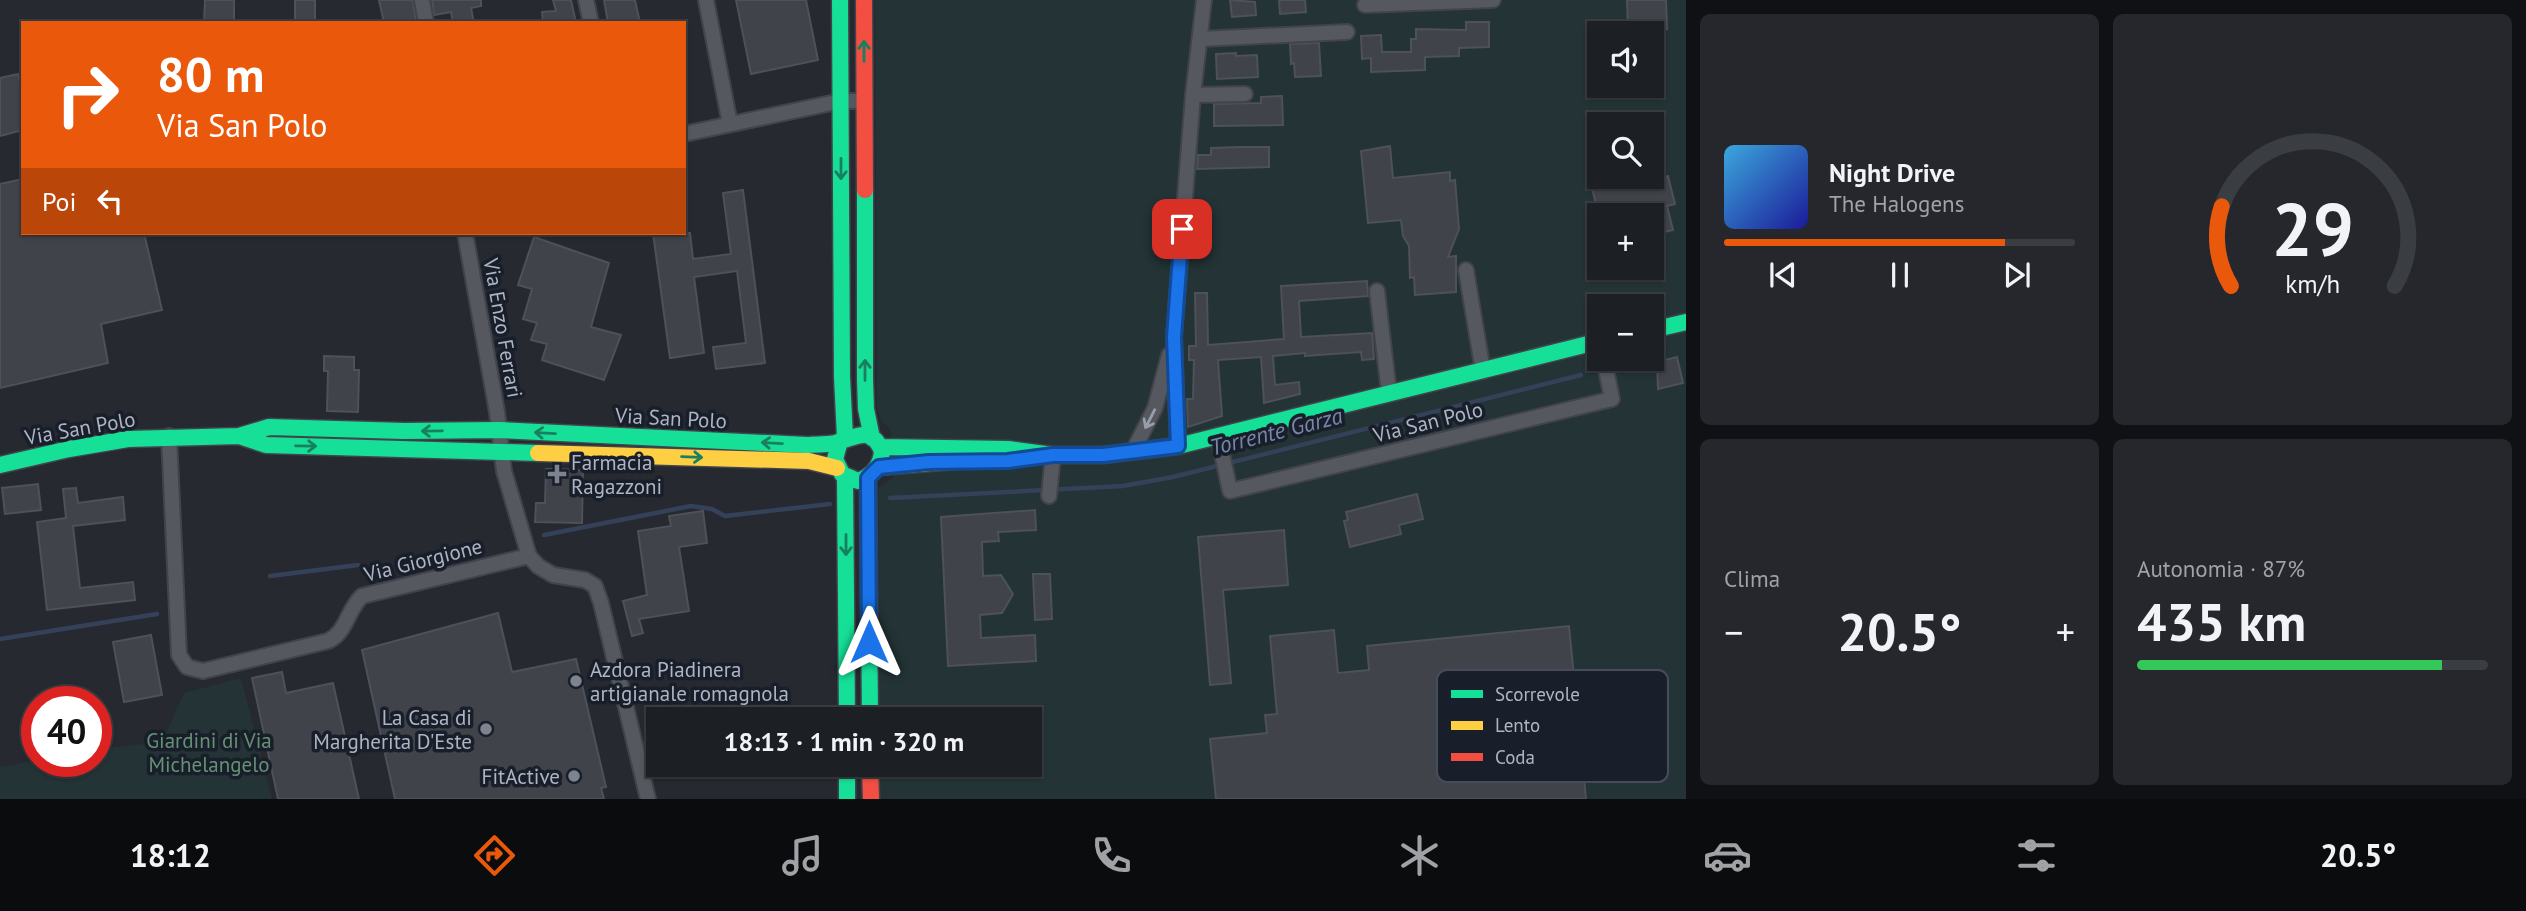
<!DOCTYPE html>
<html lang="it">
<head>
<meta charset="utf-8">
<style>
	body { margin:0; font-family:"PT Sans",sans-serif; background:#25272c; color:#f1f3f6; height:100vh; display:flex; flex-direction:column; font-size:26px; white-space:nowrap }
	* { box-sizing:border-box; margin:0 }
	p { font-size:23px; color:#a0a2a6 }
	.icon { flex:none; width:38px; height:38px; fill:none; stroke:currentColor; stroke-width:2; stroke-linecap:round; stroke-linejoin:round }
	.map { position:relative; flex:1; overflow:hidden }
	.side { display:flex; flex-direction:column; gap:14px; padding:14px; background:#0f1114; width:840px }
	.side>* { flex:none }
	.guide { position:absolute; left:21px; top:21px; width:665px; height:214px; border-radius:0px; box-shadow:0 2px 5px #0004,0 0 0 2px #3a3d41; background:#ea580c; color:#fff; overflow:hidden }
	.buttons { position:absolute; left:1587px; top:21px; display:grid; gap:14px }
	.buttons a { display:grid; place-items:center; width:77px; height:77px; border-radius:0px; background:#1c1f24; box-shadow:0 2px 5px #0004,0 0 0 2px #3a3d41; font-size:35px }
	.speed { position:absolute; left:21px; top:686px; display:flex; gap:14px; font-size:35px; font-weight:700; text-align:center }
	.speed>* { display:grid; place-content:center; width:91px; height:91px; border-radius:50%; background:#1c1f24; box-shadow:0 2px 5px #0004,0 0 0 2px #3a3d41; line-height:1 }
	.speed .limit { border:10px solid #d22; background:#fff; color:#111 }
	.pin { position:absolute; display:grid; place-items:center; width:60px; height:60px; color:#fff; margin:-30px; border-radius:14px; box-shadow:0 4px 10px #0006 }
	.me { position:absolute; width:77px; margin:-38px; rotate:0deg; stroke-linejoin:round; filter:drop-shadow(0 0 5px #0008) }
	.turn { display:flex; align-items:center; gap:24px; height:147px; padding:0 21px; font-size:32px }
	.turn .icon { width:91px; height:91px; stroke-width:2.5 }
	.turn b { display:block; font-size:49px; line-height:60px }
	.then { display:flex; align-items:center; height:66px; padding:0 21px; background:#0003; gap:14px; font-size:26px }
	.big { font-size:52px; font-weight:700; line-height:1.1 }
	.side .card { flex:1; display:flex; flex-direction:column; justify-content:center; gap:10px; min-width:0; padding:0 24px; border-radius:10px; background:#25272c }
	.side .dial { align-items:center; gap:0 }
	.dial svg { height:182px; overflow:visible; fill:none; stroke:#3a3d41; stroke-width:7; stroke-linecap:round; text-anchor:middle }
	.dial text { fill:#f1f3f6; stroke:none }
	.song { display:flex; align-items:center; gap:21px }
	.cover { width:84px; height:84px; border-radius:10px; background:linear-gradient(135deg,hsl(200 70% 55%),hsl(240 70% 35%)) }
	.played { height:7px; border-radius:4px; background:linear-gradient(90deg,#ea580c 80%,#3a3d41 80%) }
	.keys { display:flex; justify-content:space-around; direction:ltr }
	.heat { display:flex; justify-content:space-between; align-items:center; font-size:38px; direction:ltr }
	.charge { height:10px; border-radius:5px; background:linear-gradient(90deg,#34c759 87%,#3a3d41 0) }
	.side .tiles { flex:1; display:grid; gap:14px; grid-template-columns:repeat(2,1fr) }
	.trip { position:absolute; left:646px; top:707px; width:396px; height:70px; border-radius:0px; background:#1c1f24; box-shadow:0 2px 5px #0004,0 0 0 2px #3a3d41; font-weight:700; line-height:70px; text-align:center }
	.tabs { display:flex; height:112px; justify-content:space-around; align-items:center; background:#0b0c0e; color:#a0a2a6 }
	.tabs .icon { width:49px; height:49px }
	.tabs .on { color:#ea580c }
	.tabs b { font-size:32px; color:#f1f3f6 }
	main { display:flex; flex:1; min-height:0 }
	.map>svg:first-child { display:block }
	.green { fill:#233336; fill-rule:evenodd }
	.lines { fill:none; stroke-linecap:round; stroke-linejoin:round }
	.stream { stroke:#354159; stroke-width:4.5 }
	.building { fill:#404349; stroke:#4d5158; stroke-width:2 }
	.street-casing { stroke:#41444a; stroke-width:18 }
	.fast-casing { stroke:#41444a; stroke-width:19 }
	.slow-casing { stroke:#41444a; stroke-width:19 }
	.jam-casing { stroke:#41444a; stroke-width:19 }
	.street { stroke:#55585f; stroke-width:14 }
	.fast { stroke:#16e098; stroke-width:16 }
	.slow { stroke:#ffcf43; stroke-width:16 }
	.jam { stroke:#f24e42; stroke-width:16 }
	.oneway { stroke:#188061 }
	.oneway2 { stroke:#989daa }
	.route-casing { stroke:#114b97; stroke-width:18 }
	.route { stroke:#1a73e8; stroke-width:12 }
	.poi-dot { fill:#7e8390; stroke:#191f2a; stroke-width:2.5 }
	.labels { text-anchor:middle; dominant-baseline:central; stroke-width:7; stroke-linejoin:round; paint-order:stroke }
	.street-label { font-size:21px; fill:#aeb4c3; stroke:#191f2a }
	.poi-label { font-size:21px; fill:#aeb4c3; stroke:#191f2a; text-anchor:start }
	.park-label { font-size:21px; fill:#679175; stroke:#191f2a }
	.water-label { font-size:23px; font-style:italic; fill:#7787aa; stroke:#191f2a }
	.key { fill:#191f2a; stroke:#464c58; stroke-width:2 }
	.key-label { font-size:19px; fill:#aeb4c3 }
</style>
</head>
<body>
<main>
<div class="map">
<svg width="1686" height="799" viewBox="0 0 1686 799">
	<rect width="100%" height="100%" fill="#262930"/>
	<path class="green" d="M 875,0 L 1686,0 L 1686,799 L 880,799 L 880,765 L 1029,765 L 1029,719 L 879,719 L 878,488 L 894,477 L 891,431 L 881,420 L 877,407 ZM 1600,33 L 1652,33 L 1652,86 L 1600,86 ZM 1600,124 L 1652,124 L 1652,177 L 1600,177 ZM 1600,215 L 1652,215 L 1652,268 L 1600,268 ZM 1600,306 L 1652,306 L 1652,359 L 1600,359 Z
		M 241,678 L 272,799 L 0,799 L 0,767 L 37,760 L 96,761 L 96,749 L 162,742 L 184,693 Z"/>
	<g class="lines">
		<path class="stream" d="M 890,498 L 1123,486 L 1173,477 L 1581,375
			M 544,535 L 691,506 L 712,509 L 725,516 L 830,504
			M 270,576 L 358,565
			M 0,639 L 157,614"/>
	</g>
	<path class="building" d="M 205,0 L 234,0 L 234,23 L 204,23 Z
		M 295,0 L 315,0 L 315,23 L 295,23 Z
		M 379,0 L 413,0 L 416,23 L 384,23 Z
		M 432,0 L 481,0 L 481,6 L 471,8 L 474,23 L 453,23 L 451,12 L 434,15 Z
		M 553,0 L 571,0 L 576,23 L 543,23 L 542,12 L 556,11 Z
		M 604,0 L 635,0 L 640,23 L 608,23 Z
		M 736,0 L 806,0 L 818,60 L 751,74 Z
		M 1230,0 L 1255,2 L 1256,15 L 1232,17 Z
		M 1279,0 L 1305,0 L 1306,12 L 1280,14 Z
		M 1627,0 L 1666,0 L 1667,29 L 1628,30 Z
		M 1466,22 L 1489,22 L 1489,47 L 1459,48 L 1459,56 L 1425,57 L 1425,70 L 1371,72 L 1371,58 L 1362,59 L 1361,36 L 1381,35 L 1382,52 L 1411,52 L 1411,39 L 1416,39 L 1416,29 L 1466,30 Z
		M 1319,43 L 1321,76 L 1295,77 L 1294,63 L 1291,64 L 1290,44 Z
		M 1236,53 L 1236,56 L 1257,55 L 1258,77 L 1217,79 L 1216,54 Z
		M 18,74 L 23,94 L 23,130 L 0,136 L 0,78 Z
		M 1282,96 L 1283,125 L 1214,126 L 1214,104 L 1261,103 L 1261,97 Z
		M 1390,146 L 1393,178 L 1450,172 L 1450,181 L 1455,180 L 1459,229 L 1448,257 L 1456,256 L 1456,292 L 1415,295 L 1414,277 L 1410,278 L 1409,246 L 1403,236 L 1401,220 L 1368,223 L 1361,151 Z
		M 1240,147 L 1269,147 L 1269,167 L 1197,169 L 1198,155 L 1211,155 L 1211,148 Z
		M 1668,176 L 1675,204 L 1667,206 L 1673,230 L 1652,235 L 1652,215 L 1599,215 L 1589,177 L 1627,177 L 1629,186 Z
		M 23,179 L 23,233 L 144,233 L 162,310 L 101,324 L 108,363 L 0,388 L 0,184 Z
		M 743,190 L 765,363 L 716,369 L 713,347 L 746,343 L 737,271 L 694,277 L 704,353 L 670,358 L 653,233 L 690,233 L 693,259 L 731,254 L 723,193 Z
		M 534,237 L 609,263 L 591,327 L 621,335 L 604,380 L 542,360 L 547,344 L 531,340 L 537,323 L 523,319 L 532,289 L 518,285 Z
		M 1367,281 L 1368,296 L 1299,301 L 1301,337 L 1372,333 L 1374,359 L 1362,360 L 1361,352 L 1305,356 L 1305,353 L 1273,356 L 1275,385 L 1299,382 L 1300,394 L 1264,403 L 1261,357 L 1218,360 L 1222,416 L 1188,427 L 1187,399 L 1193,399 L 1194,360 L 1189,360 L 1189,346 L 1196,346 L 1195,293 L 1207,293 L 1208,345 L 1284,339 L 1281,286 Z
		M 324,356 L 354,357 L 354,370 L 359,370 L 358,412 L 327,411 L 328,371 L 324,371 Z
		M 1677,357 L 1683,383 L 1658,389 L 1657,362 Z
		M 546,469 L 583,470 L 582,523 L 535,522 L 536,503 L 545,503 Z
		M 38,484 L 41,510 L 5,514 L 2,488 Z
		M 76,488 L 78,503 L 123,497 L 125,520 L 73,526 L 80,588 L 133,582 L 135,600 L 47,610 L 37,522 L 66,518 L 63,489 Z
		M 1417,494 L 1423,519 L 1399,525 L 1401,534 L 1350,547 L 1344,521 L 1348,520 L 1346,512 Z
		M 1035,510 L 1036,530 L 998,532 L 999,541 L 982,542 L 983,576 L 1001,575 L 1013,594 L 1002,613 L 980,615 L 981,638 L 1035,635 L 1036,661 L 948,666 L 941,517 Z
		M 703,511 L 707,543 L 679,547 L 689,611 L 639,619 L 643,633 L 632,636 L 623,601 L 647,595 L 638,531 L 671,526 L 669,516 Z
		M 1284,530 L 1288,585 L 1223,590 L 1231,683 L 1210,685 L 1198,537 Z
		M 1033,574 L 1050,574 L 1052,619 L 1035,620 Z
		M 498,613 L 512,672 L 576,659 L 606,787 L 601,788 L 604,799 L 395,799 L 362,650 Z
		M 1569,626 L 1586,799 L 1216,799 L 1210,739 L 1267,733 L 1265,715 L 1277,714 L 1270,636 L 1334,630 L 1338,673 L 1369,670 L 1367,646 Z
		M 151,635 L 162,695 L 124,702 L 113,642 Z
		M 282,672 L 286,693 L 333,683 L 359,799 L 278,799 L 252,678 Z"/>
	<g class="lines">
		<defs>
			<path id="street" d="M 422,0 L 426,23
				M 586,0 L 591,23
				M 706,0 L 730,124
				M 1365,5 L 1493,0
				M 1200,39 L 1347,32
				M 1193,95 L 1245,94
				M 684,134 L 841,101 L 864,101
				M 465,233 L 497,412 L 504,471 L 529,556 L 538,566 L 553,575 L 585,580 L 595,586 L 601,603 L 648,799
				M 1466,270 L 1483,371
				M 1377,291 L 1389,392
				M 1218,435 L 1230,491 L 1612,399 L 1604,359
				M 169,436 L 179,655 L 187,667 L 203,671 L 328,641 C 347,632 347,610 362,596 L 529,556
				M 1178,446 L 1174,337 L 1193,95 L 1204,0
				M 1133,451 L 1155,408 L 1169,355
				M 1049,496 L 1053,455"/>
			<path id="fast" d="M 840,0 L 842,377 L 845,437
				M 865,190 L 865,379 L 866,409 L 872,438
				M 1652,330 L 1686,322
				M 239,436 L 269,427 L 404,431 L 500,430 L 807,445 C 816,444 826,445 835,443 C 854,438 871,424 882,451 C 881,467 872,476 858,481 L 842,474 L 835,459 L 840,441
				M 880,447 L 1008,449 L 1053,455 L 1103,455 L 1178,446 L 1600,341
				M 0,465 L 69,449 L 128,439 L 239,436 L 266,445 L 538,453
				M 845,477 L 847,719
				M 868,478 L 870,719
				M 847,765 L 847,799"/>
			<path id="slow" d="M 538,453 L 809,461 L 837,468
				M 879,467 L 955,461"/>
			<path id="jam" d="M 864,0 L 865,190
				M 870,765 L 871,799"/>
		</defs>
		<use href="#street" class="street-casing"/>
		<use href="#fast" class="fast-casing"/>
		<use href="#slow" class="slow-casing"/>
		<use href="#jam" class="jam-casing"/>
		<use href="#street" class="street"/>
		<use href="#fast" class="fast"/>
		<use href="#slow" class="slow"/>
		<use href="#jam" class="jam"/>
	</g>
	<defs><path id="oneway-shaft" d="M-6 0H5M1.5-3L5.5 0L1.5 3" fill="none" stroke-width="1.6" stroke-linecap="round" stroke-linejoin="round" transform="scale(1.75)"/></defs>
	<g class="oneway">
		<use href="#oneway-shaft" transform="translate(864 51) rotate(-90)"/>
		<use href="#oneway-shaft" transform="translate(841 169) rotate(90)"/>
		<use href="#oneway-shaft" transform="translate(865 370) rotate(-90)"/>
		<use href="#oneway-shaft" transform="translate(432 431) rotate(179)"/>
		<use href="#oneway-shaft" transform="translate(545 433) rotate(-177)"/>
		<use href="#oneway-shaft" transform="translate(772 443) rotate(-177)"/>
		<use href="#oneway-shaft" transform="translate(306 446) rotate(1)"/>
		<use href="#oneway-shaft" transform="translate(692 457) rotate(2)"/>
		<use href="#oneway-shaft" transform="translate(846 545) rotate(90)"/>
	</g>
	<use class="oneway2" href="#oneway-shaft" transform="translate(1150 419) rotate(117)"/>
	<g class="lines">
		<defs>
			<path id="route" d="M 869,642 L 868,478 L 879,467 L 929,462 L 1008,461 L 1053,455 L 1103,455 L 1178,446 L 1174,337 L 1182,229"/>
		</defs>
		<use href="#route" class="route-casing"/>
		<use href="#route" class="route"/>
	</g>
	<g class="poi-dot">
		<path d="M553.5 463.5h7v7h7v7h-7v7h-7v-7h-7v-7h7z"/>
		<circle cx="576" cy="681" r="7"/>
		<circle cx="486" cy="729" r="7"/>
		<circle cx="574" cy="776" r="7"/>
	</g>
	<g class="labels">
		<g class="street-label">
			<text transform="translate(503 328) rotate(80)">Via Enzo Ferrari</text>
			<text transform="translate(671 418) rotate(3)">Via San Polo</text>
			<text transform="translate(1428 422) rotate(-14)">Via San Polo</text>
			<text transform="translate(80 428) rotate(-10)">Via San Polo</text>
			<text transform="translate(423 560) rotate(-14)">Via Giorgione</text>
		</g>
		<g class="poi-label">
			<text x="571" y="462">Farmacia<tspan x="571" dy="24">Ragazzoni</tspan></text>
			<text x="590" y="669">Azdora Piadinera<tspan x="590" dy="24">artigianale romagnola</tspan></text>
			<text x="472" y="717" text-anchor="end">La Casa di<tspan x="472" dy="24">Margherita D'Este</tspan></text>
			<text x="560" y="776" text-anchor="end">FitActive</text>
		</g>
		<g class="park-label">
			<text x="209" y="740">Giardini di Via<tspan x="209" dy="24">Michelangelo</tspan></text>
		</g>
		<g class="water-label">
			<text transform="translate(1276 431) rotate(-14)">Torrente Garza</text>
		</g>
	</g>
	<rect x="1437" y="670" width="231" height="112" rx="10" class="key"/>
	<rect x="1451" y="690" width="32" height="8" fill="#16e098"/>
	<rect x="1451" y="721" width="32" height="9" fill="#ffcf43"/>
	<rect x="1451" y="753" width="32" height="8" fill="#f24e42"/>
	<g class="key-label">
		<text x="1495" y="701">Scorrevole</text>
		<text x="1495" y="732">Lento</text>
		<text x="1495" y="764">Coda</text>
	</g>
</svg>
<div class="buttons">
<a><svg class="icon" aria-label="sound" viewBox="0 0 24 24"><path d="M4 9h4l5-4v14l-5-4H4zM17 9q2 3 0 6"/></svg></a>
<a><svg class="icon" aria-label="search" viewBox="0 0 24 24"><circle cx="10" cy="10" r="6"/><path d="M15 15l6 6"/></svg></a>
<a>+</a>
<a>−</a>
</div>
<div class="speed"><div class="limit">40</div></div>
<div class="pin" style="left:1182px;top:229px;background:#d93025"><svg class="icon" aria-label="arrive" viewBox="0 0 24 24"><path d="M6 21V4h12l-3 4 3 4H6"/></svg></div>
<svg class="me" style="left:869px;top:642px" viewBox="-20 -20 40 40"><path d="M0-17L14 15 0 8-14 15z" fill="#1a73e8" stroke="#fff" stroke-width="4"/></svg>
<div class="trip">18:13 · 1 min · 320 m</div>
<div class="guide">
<div class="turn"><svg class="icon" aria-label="right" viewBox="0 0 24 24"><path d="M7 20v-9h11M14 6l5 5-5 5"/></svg><div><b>80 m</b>Via San Polo</div></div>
<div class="then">Poi<svg class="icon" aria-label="left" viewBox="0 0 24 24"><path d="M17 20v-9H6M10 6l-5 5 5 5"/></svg></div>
</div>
</div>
<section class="side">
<div class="tiles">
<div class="card">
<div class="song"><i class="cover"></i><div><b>Night Drive</b><p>The Halogens</p></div></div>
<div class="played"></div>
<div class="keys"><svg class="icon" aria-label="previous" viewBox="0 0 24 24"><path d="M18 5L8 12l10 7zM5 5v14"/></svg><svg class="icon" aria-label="pause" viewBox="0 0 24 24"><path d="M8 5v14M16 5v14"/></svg><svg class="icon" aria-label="next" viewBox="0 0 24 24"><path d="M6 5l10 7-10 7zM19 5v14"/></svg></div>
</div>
<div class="card dial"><svg viewBox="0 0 100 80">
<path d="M14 69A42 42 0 1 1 86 69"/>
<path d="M14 69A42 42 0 0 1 10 34" stroke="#ea580c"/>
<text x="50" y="56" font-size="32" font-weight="700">29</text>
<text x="50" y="72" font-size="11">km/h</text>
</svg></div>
<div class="card"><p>Clima</p>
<div class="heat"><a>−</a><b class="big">20.5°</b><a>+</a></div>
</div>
<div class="card"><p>Autonomia · 87%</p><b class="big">435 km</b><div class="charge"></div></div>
</div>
</section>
</main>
<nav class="tabs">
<b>18:12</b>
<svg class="icon on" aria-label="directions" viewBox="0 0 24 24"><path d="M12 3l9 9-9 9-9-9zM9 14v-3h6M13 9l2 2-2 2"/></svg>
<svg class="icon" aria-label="music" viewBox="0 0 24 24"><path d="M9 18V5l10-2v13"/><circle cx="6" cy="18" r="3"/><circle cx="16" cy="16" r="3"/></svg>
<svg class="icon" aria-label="phone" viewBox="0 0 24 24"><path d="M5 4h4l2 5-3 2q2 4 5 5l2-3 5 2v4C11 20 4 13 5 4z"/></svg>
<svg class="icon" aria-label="climate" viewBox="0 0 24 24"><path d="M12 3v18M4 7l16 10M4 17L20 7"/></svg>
<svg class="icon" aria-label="car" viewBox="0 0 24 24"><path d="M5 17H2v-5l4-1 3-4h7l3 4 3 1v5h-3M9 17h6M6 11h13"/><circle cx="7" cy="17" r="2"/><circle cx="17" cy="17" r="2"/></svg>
<svg class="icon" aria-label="filters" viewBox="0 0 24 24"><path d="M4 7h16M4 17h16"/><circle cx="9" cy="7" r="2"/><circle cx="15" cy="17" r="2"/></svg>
<b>20.5°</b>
</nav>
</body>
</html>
